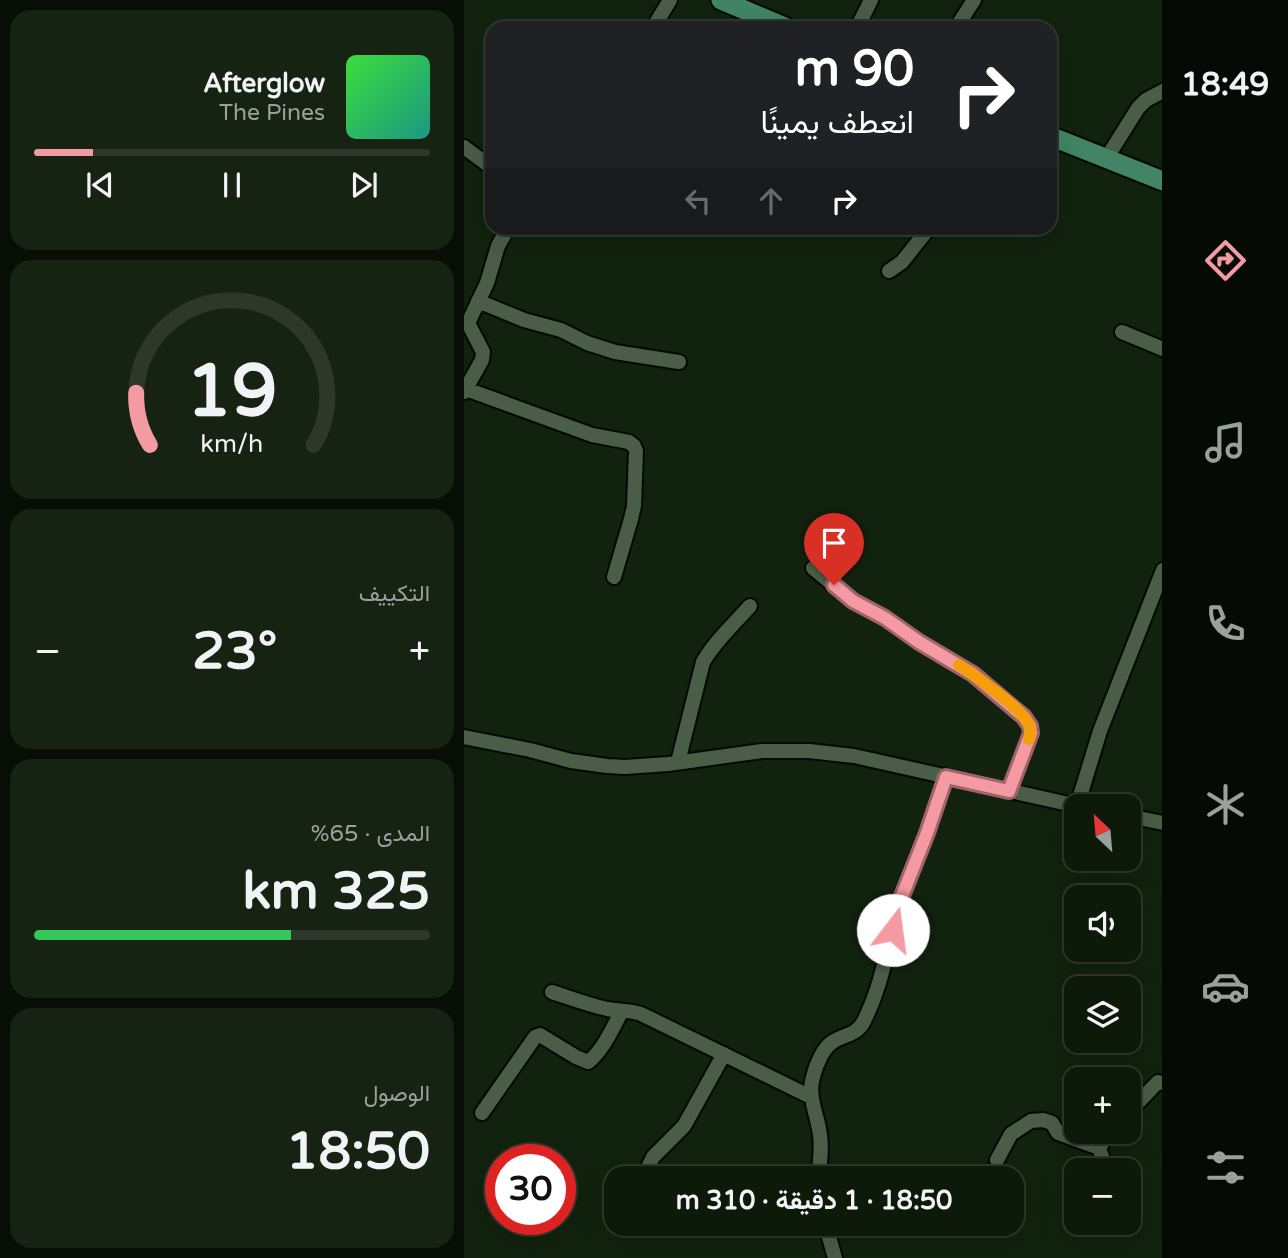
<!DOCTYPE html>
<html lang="ar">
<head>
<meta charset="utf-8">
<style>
	body { margin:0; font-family:"Varela Round",Vazirmatn,sans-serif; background:#162313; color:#f1f3f6; direction:rtl; height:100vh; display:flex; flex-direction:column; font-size:26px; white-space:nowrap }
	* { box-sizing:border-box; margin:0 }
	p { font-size:23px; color:#9aa19c }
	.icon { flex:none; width:38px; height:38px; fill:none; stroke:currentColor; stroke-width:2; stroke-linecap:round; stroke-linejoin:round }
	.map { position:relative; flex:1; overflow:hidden; direction:ltr }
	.panel { display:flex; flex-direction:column; gap:10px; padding:10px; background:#070e06; width:464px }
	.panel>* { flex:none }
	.guide { position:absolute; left:21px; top:21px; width:572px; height:214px; border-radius:21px; box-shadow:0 7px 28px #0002,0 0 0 2px #2d382b; direction:rtl; background:#202124; color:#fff; overflow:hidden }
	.needle { width:46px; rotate:334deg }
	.tools { position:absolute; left:600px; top:794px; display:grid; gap:14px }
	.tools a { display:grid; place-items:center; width:77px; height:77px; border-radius:14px; background:#0d1a0a; box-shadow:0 7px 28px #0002,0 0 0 2px #2d382b; font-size:35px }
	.speed { position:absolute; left:21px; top:1144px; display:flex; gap:14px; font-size:35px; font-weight:700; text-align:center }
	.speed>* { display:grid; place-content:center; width:91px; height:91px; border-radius:50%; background:#0d1a0a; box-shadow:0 7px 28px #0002,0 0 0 2px #2d382b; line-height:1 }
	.speed .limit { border:10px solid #d22; background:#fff; color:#111 }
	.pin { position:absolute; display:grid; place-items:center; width:60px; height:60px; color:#fff; margin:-72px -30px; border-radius:50% 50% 50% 0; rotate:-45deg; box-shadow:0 0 7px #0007 }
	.pin .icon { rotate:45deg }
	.me { position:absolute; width:77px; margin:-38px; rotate:15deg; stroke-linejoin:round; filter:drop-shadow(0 0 5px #0008) }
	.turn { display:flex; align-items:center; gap:24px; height:147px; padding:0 28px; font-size:32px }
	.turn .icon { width:91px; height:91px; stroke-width:2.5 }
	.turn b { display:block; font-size:49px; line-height:60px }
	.lanes { display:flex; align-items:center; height:66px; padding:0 28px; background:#0003; justify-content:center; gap:35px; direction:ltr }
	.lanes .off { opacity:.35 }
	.big { font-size:52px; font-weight:700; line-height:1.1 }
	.panel .card { flex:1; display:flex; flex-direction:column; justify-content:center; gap:10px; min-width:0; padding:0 24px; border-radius:21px; background:#162313 }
	.panel .dial { align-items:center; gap:0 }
	.dial svg { height:182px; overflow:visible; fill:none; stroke:#2d382b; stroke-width:7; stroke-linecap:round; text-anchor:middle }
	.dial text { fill:#f1f3f6; stroke:none }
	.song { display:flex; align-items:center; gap:21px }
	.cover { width:84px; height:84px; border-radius:10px; background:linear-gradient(135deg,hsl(120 70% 55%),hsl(170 70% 35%)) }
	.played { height:7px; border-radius:4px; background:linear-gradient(90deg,#f49aa2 15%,#2d382b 15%) }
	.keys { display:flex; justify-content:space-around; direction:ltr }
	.heat { display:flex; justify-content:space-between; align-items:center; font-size:38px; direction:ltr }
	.charge { height:10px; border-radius:5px; background:linear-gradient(90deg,#34c759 65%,#2d382b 0) }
	.trip { position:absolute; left:140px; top:1166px; width:420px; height:70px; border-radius:21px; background:#0d1a0a; box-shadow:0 7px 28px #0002,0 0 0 2px #2d382b; font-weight:700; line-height:70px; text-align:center; direction:rtl }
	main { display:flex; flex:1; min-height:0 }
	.tabs { display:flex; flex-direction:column; width:126px; justify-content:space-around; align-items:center; background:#050a04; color:#9aa19c }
	.tabs .icon { width:49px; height:49px }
	.tabs .on { color:#f49aa2 }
	.tabs b { font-size:32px; color:#f1f3f6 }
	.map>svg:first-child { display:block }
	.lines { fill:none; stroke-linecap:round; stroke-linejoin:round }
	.minor-casing { stroke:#010b00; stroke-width:18 }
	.major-casing { stroke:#010b00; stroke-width:23 }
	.minor { stroke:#4a5d47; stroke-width:14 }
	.major { stroke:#418466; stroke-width:19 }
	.route-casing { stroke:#9f6469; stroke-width:18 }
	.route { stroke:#f49aa2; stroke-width:12 }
	.slow { stroke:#f59e0b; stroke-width:12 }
</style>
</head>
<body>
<main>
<nav class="tabs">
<b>18:49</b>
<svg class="icon on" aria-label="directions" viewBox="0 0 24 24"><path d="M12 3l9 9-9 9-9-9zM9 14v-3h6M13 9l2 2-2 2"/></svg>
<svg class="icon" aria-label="music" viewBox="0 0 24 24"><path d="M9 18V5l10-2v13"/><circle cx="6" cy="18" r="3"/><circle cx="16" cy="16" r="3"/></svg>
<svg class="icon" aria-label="phone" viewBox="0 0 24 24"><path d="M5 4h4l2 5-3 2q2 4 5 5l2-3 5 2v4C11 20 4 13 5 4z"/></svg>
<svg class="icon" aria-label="climate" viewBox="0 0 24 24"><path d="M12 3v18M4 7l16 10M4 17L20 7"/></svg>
<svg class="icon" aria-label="car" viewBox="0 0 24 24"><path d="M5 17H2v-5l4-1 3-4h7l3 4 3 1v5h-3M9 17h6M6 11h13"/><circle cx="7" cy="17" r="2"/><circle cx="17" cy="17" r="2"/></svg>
<svg class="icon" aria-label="filters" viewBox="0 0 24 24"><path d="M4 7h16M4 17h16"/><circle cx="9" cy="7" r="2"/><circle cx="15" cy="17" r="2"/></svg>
</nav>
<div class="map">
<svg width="699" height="1258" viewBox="0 0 699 1258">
	<rect width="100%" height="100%" fill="#11220e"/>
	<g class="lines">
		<defs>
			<path id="minor" d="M 189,28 L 206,0
				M 393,28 L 407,0
				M 492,28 L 510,0
				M 0,147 L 28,168
				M 642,159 L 674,108 L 682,100 L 699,91
				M 425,271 L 438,262 L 465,228
				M 14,301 L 60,320 L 97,330 L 123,343 L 151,352 L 215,362
				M 658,332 L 699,349
				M 2,389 L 128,435 L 165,442 L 170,446 L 172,451 L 170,506 L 167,519 L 150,577
				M 0,392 L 18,360 L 19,352 L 5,325 L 5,321 L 23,283 L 34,246 L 44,228
				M 349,568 L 389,601 L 421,618 L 455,642 L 509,674 L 560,717 L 564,722 L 567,733 L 545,791
				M 0,737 L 66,750 L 107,761 L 143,766 L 161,767 L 204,764 L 298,751 L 345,751 L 390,756 L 618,807
				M 214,762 L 239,662 C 251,641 270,624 286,606
				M 613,806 L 636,731 L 699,570
				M 665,816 L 699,823
				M 88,992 C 106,998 125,1005 143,1009 C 155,1011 166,1010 177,1014 L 347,1097
				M 665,1112 L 692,1084 L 694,1082 L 699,1083
				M 18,1113 L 71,1037 L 76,1035 L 112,1057 L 124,1062 C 139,1051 149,1027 158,1011
				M 533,1160 L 547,1134 L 567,1121 L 579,1120 L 588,1123 L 594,1133 L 635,1148
				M 643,1171 L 635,1148 L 645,1132
				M 179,1178 L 189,1157 L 220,1126 L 260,1054
				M 354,1178 C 356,1163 358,1149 356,1135 C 354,1116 343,1096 349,1077 C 352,1065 359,1047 370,1041 C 382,1034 393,1035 400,1021 C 420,981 423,944 436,903 C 443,879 454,856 463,833 C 470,814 476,796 482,777
				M 361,1223 L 371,1258"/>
			<path id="major" d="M 257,0 L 323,28
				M 586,136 L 699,181"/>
		</defs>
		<use href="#minor" class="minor-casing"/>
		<use href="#major" class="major-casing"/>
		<use href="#minor" class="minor"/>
		<use href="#major" class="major"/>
	</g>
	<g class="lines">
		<defs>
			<path id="route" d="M 370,585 L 389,601 L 421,618 L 455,642 L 509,674 L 560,717 L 566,726 L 567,733 L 545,791 L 482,777 L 463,833 L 438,896 L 429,930"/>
		</defs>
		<use href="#route" class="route-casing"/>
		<use href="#route" class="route"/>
		<path class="slow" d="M 495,665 C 510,675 557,708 564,723 C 567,729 567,733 565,739"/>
	</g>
</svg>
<div class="tools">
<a><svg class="needle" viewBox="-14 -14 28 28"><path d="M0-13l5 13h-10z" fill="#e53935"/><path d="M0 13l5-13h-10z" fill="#9aa19c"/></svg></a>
<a><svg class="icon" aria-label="sound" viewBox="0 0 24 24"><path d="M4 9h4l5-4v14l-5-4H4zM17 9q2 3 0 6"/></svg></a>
<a><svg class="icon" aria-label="layers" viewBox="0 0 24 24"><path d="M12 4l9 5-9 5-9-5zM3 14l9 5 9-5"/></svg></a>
<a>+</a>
<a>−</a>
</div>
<div class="speed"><div class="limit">30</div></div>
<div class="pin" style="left:370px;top:585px;background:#d93025"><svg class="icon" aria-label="arrive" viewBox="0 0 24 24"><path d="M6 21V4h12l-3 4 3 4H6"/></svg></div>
<svg class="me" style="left:429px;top:930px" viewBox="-20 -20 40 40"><circle r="19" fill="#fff"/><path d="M0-13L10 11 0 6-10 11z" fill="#f49aa2"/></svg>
<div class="trip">18:50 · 1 دقيقة · 310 m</div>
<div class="guide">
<div class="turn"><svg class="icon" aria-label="right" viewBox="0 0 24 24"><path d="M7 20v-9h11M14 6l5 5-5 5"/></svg><div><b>90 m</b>انعطف يمينًا</div></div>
<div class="lanes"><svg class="icon off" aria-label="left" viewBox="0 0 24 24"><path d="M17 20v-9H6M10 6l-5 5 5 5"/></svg><svg class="icon off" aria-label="ahead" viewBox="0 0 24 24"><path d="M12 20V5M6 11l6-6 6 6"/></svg><svg class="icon" aria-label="right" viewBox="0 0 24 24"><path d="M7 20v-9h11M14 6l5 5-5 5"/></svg></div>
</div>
</div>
<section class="panel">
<div class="card">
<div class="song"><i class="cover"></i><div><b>Afterglow</b><p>The Pines</p></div></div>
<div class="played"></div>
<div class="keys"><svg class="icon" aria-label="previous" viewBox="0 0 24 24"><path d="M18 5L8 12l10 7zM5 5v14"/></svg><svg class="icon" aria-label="pause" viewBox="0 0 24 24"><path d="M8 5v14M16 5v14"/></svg><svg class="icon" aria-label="next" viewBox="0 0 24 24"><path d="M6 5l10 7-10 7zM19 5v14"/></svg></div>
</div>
<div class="card dial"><svg viewBox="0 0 100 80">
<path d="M14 69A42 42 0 1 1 86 69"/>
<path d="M14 69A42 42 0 0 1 8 46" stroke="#f49aa2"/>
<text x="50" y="56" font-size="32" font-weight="700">19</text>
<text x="50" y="72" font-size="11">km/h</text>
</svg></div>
<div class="card"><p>التكييف</p>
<div class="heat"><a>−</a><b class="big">23°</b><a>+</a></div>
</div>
<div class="card"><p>المدى · 65%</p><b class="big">325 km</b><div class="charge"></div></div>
<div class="card"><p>الوصول</p><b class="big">18:50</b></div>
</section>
</main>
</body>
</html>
